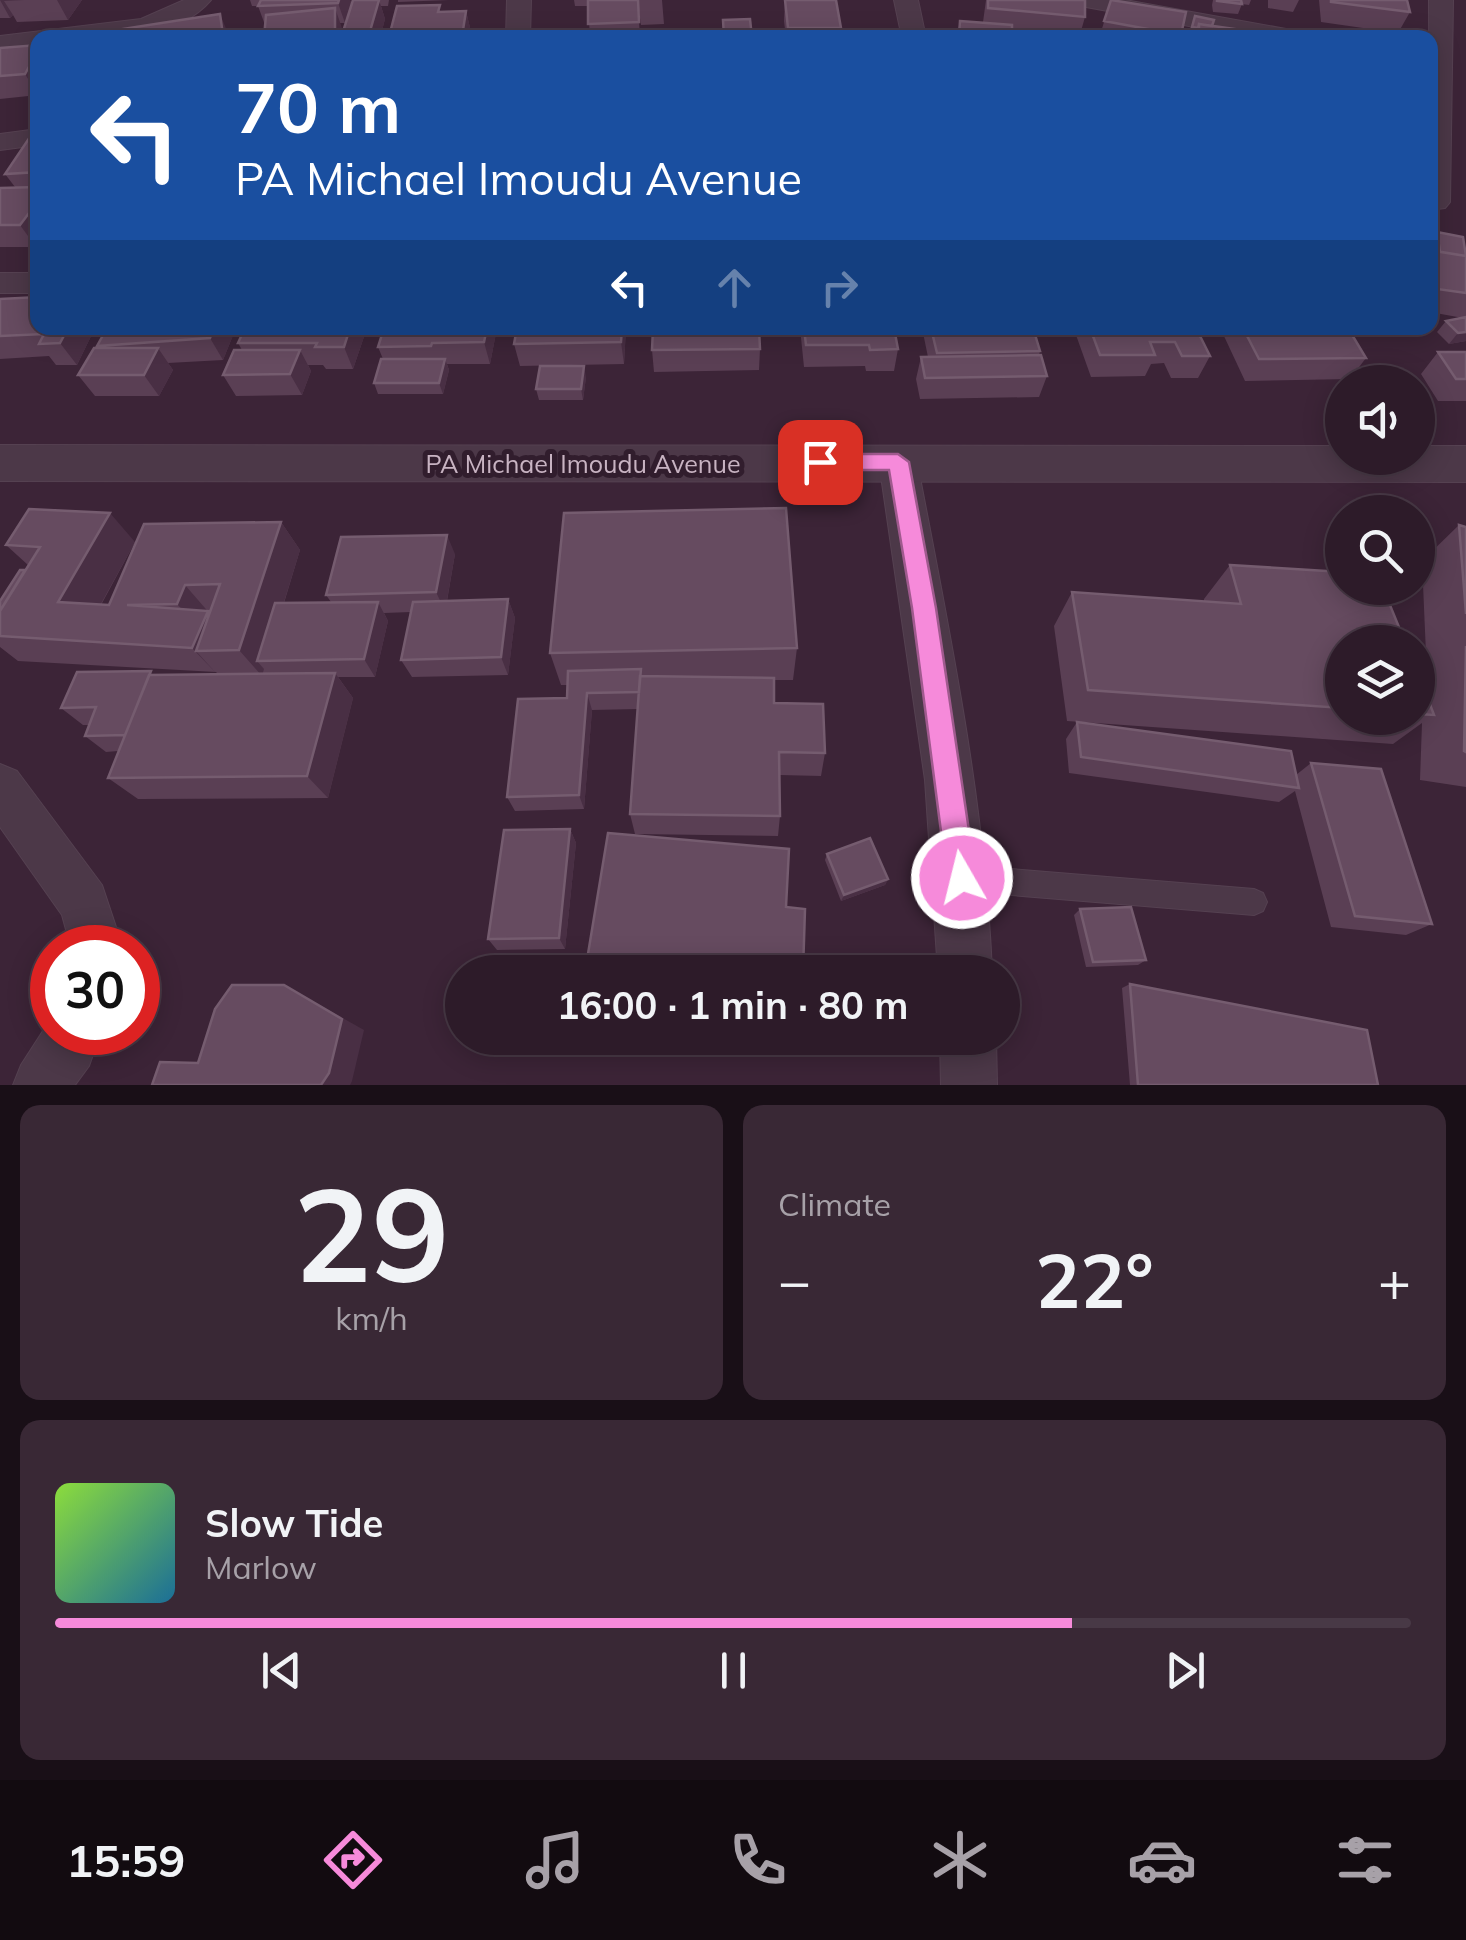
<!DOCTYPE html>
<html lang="en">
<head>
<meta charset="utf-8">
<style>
	body { margin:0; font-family:Mulish,sans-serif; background:#392835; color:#f1f3f6; height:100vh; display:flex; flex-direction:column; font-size:38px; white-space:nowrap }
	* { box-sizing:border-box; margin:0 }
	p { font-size:32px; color:#a7a1a8 }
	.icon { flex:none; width:55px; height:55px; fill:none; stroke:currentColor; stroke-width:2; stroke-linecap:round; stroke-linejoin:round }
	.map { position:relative; height:1085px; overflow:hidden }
	.panel { display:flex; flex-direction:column; gap:20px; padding:20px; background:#190f17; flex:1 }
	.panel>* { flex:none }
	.guide { position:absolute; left:30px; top:30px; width:1408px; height:305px; border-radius:20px; box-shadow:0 5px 25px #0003,0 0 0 2px #483946; background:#1a4fa0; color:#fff; overflow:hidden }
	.tools { position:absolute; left:1325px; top:365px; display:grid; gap:20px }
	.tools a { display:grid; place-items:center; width:110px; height:110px; border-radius:50%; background:#2d1b29; box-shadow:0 5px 25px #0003,0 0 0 2px #483946; font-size:50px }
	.speed { position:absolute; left:30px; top:925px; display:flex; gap:20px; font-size:50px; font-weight:700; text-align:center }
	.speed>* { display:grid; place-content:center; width:130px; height:130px; border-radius:50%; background:#2d1b29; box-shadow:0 5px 25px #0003,0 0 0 2px #483946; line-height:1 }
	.speed .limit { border:15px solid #d22; background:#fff; color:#111 }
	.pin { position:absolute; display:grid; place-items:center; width:85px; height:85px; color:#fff; margin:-42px; border-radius:20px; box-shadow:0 5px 15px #0006 }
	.me { position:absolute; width:110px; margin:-55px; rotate:352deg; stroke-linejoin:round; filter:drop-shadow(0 0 8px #0008) }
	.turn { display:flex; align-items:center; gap:35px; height:210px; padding:0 40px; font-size:45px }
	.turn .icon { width:130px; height:130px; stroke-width:2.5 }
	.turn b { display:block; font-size:70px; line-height:85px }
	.lanes { display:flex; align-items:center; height:95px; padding:0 40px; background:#0003; justify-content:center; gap:50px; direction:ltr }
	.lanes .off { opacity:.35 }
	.big { font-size:75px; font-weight:700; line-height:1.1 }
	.panel .card { flex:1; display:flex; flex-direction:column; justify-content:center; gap:15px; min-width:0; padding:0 35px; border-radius:20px; background:#392835 }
	.panel .dial { align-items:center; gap:0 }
	.dial b { font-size:130px; line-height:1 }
	.song { display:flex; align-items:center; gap:30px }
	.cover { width:120px; height:120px; border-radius:15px; background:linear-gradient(135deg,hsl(90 70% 55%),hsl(200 70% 35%)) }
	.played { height:10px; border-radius:5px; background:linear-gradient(90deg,#f68ada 75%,#483946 75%) }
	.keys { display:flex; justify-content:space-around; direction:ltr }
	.heat { display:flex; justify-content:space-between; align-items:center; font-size:55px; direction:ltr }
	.panel .tiles { flex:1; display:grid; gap:20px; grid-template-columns:1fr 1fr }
	.card:last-child { grid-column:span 2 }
	.trip { position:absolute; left:445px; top:955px; width:575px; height:100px; border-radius:50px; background:#2d1b29; box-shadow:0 5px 25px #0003,0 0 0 2px #483946; font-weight:700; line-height:100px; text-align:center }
	.dock { display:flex; height:160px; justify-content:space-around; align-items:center; background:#120b10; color:#a7a1a8 }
	.dock .icon { width:70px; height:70px }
	.dock .current { color:#f68ada }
	.dock b { font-size:45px; color:#f1f3f6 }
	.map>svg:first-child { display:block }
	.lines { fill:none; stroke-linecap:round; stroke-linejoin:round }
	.service-casing { stroke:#554151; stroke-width:2 }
	.minor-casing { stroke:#554151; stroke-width:2 }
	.tertiary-casing { stroke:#554151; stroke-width:2 }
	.service { fill:#4c3848; fill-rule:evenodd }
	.minor { fill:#4c3848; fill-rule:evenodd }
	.tertiary { fill:#4c3848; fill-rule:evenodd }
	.wall { fill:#5a3f54 }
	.shaded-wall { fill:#492f44 }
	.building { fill:#664b60; stroke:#755c6f; stroke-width:2.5 }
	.route { fill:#f68ada; stroke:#a05a8e; stroke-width:2.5 }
	.labels { text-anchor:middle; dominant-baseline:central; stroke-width:10; stroke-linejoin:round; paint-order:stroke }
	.street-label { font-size:25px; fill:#c8b3c2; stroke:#311d2d }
</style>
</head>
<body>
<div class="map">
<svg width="1466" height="1085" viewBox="0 0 1466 1085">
	<rect width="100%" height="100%" fill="#3c2437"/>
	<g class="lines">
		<defs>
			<path id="service" d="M 962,865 L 1254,889 L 1263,893 L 1267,902 L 1263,911 L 1254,915 L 962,891 L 953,887 L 949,878 L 953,869 Z"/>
			<path id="minor" d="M 184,0 L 211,0 C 172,46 91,38 38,38 L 38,45 L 0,50 L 0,36 L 141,19 Z
				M 507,0 L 531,0 L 530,38 L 506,38 Z
				M 894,0 L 918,0 L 926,38 L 902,38 Z
				M 1074,0 L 1125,0 L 1297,31 L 1309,38 L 1254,38 L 1086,7 Z
				M 1429,0 L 1453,0 L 1450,202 L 1445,208 L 1430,210 Z
				M 38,129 L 38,145 L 0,150 L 0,134 Z
				M 0,273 L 38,273 L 38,293 L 0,293 Z
				M 898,448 L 911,452 L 917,462 C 949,630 985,801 992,972 L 938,972 L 925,780 L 879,462 L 885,452 Z
				M 0,764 L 17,771 L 102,885 L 123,948 L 71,948 L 62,915 L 0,827 Z
				M 52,1017 L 52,1032 L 101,1032 L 89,1066 L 75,1085 L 13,1085 L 21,1065 Z
				M 940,1038 L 996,1038 L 997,1085 L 941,1085 Z"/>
			<path id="tertiary" d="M 0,445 L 1342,446 L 1342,458 L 1418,458 L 1418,446 L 1466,446 L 1466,482 L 0,481 Z"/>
		</defs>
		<use href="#service" class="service-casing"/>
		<use href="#minor" class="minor-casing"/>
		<use href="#tertiary" class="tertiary-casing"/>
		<use href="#service" class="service"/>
		<use href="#minor" class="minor"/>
		<use href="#tertiary" class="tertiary"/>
	</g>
	<path class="wall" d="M 0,0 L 82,0 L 68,20 L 17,22 L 13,15 L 10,18 L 0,18 Z
		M 250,0 L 350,0 L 351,3 L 345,23 L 340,23 L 342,35 L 353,0 L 389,0 L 388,6 L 381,6 L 385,19 L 380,38 L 264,38 L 265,25 L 258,6 L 252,6 Z
		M 398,0 L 449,0 L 398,2 Z
		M 574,0 L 662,0 L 664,24 L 641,25 L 638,4 L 640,38 L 590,38 L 588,6 L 575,6 Z
		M 785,0 L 841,28 L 840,38 L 786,38 L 784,21 Z
		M 986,0 L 1085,0 L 1085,17 L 1079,38 L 956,38 L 960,21 L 983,22 Z
		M 1111,0 L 1186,12 L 1180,38 L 1099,38 Z
		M 1213,0 L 1251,0 L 1249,5 L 1242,4 L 1238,14 L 1213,12 L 1212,5 Z
		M 1268,0 L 1299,0 L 1293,12 L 1268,8 Z
		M 1319,0 L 1407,0 L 1410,12 L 1398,33 L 1321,22 Z
		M 466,11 L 471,32 L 470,38 L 391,38 L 390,33 L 442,12 Z
		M 1195,16 L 1212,26 L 1291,38 L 1188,38 Z
		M 38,45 L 38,95 L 0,99 L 0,48 Z
		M 38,131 L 38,245 L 36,247 L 0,247 L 0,188 L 15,187 L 5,174 Z
		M 1437,232 L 1466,253 L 1466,341 L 1449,344 L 1437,332 L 1446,321 L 1463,318 L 1430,312 L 1430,241 Z
		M 0,299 L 95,328 L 77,365 L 56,365 L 49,356 L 0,359 Z
		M 236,328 L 223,360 L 168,363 L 173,370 L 159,396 L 95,396 L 78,375 L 99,348 L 97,346 Z
		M 245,328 L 367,328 L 353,369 L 326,369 L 323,365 L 308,365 L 311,371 L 302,395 L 236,396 L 223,375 L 242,350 L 238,343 Z
		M 384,328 L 497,328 L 490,364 L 447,364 L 449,370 L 443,394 L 378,394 L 374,383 L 383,359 L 378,347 Z
		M 626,328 L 624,364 L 520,366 L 514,344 Z
		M 800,328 L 894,328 L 898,349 L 894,371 L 866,371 L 865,366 L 804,367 Z
		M 922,328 L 1033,328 L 1040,351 L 1039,355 L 1047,376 L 1039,397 L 920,399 L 916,379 L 921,357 L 928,357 Z
		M 1079,328 L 1196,328 L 1210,356 L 1198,378 L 1171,378 L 1164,363 L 1151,364 L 1145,376 L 1091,377 L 1076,335 Z
		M 1227,328 L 1348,328 L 1366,358 L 1350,379 L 1245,381 L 1223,334 Z
		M 760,349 L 759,370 L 654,372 L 652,350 Z
		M 1438,352 L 1466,352 L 1466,401 L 1438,401 L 1421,374 Z
		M 586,377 L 583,400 L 539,400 L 536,389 Z
		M 281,522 L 300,550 L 284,603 L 331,602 L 326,595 L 455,554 L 447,601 L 508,599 L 515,618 L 508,675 L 412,677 L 401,660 L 411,612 L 384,613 L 388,621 L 375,677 L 338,677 L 353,698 L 328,798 L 138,799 L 108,778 L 118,751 L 106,752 L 85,736 L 89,725 L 83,725 L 61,708 L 156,675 L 218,674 L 216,672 L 18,661 L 0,647 L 0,601 L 28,565 L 6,545 L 135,542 L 101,605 L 109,605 Z
		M 1459,525 L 1466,527 L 1466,787 L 1420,780 L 1422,723 L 1393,744 L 1067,721 L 1054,626 L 1072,592 L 1204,601 L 1204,599 L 1230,565 L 1342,642 L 1342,718 L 1418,718 L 1418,673 L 1424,689 L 1426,654 L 1422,561 Z
		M 797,648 L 793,680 L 774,680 L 774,703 L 825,753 L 821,776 L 780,775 L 780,816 L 778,836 L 635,834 L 630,814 L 638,709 L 592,710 L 584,809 L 515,811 L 507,797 L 567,698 L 568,685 L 561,685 L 550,653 Z
		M 1077,722 L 1296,775 L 1311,763 L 1432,924 L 1406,935 L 1331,927 L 1295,791 L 1279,802 L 1069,773 L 1066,739 Z
		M 570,829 L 576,843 L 565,949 L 497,950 L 488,939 Z
		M 827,854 L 888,879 L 885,885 L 841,901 L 825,860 Z
		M 1080,909 L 1146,960 L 1138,965 L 1086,967 L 1074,915 Z
		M 1130,984 L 1378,1085 L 1130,1085 L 1122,988 Z"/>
	<path class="shaded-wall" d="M 0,0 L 24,0 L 4,1 L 13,15 L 10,18 Z
		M 57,0 L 82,0 L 68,20 Z
		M 339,0 L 350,0 L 351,3 L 345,23 L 338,3 Z
		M 379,0 L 385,19 L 380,38 L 368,38 Z
		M 335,8 L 342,28 L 342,38 L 335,38 Z
		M 466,11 L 471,32 L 470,38 L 465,38 L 463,30 Z
		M 220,14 L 230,38 L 209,38 Z
		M 38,50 L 38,95 L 25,74 Z
		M 38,201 L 38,245 L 36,247 L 20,225 Z
		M 68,328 L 95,328 L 77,365 L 60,343 Z
		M 214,328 L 236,328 L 223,360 L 210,338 Z
		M 350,328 L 367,328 L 353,369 L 344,347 Z
		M 487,328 L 497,328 L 490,364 L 484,342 Z
		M 622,328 L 626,328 L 624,364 L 621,342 Z
		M 1466,332 L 1466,341 L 1449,344 L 1458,333 Z
		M 158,348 L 173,370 L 159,396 L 144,375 Z
		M 300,350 L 311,371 L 302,395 L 290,374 Z
		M 445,359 L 449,370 L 443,394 L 439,383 Z
		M 584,366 L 586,377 L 583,400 L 581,389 Z
		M 110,513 L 135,542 L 87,629 L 58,602 Z
		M 281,522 L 300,550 L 266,660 L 257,661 L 264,669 L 262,676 L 239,650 Z
		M 447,535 L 455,554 L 445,611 L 436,592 Z
		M 185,585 L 231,638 L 196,651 L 216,673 L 192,648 L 200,629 L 177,604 Z
		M 508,599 L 515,618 L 508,675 L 501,657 Z
		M 378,602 L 388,621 L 375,677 L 364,659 Z
		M 335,673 L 353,698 L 328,798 L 307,776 Z
		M 587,693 L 592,710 L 584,809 L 579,795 Z
		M 570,829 L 576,843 L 565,949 L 559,938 Z
		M 888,879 L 885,885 L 841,901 L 844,895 Z
		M 284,985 L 364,1030 L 352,1081 L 350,1085 L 321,1085 Z"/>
	<path class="building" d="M 261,0 L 339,0 L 338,3 L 258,6 Z
		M 353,0 L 379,0 L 368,38 L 341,38 Z
		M 588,0 L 638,0 L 639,22 L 588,24 Z
		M 785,0 L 836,0 L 841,28 L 788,28 Z
		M 988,0 L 1085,0 L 1085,17 L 988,8 Z
		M 1111,0 L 1186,12 L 1181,35 L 1104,21 Z
		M 1217,0 L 1241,0 L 1242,4 L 1217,1 Z
		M 1331,0 L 1407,0 L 1410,12 L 1331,2 Z
		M 440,5 L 438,12 L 466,11 L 463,30 L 390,33 L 397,6 Z
		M 335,8 L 335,38 L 264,38 L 266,15 Z
		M 220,14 L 223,35 L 209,38 L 116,38 L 116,30 Z
		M 1195,16 L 1214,20 L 1212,26 L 1199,24 L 1198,28 L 1192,27 Z
		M 750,19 L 752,38 L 724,38 L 723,20 Z
		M 960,21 L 1012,25 L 1012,38 L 959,36 Z
		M 1199,24 L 1291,37 L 1291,38 L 1199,38 Z
		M 252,32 L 253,38 L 232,38 L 232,35 Z
		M 38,45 L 38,50 L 25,74 L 0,76 L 0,48 Z
		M 34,131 L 38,131 L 38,172 L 5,174 Z
		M 38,187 L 38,201 L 20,225 L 0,225 L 0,188 Z
		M 1437,232 L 1463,237 L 1466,256 L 1440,252 Z
		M 1430,250 L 1466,256 L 1466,293 L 1430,288 Z
		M 38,297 L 38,328 L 68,328 L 60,343 L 39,344 L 44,334 L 0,336 L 0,299 Z
		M 1466,317 L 1466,332 L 1458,333 L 1446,321 Z
		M 107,328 L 214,328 L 210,338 L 97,346 Z
		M 245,328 L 350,328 L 344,347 L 315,347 L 317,343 L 238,343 Z
		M 384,328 L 487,328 L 484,342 L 432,343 L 431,346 L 378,347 Z
		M 517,328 L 622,328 L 621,342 L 514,344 Z
		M 653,328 L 759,328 L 760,349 L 652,350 Z
		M 804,328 L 894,328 L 898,349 L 870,350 L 869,345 L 806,345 Z
		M 931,328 L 1033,328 L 1040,351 L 937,353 Z
		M 1090,328 L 1196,328 L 1210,356 L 1182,356 L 1175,342 L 1150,342 L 1155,355 L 1100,355 Z
		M 1243,328 L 1348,328 L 1366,358 L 1259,359 Z
		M 94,348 L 158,348 L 144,375 L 78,375 Z
		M 234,350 L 300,350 L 290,374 L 223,375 Z
		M 1438,352 L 1466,352 L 1466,379 L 1456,379 Z
		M 1041,355 L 1047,376 L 925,378 L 921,357 Z
		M 381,359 L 445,359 L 439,383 L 374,383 Z
		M 540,366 L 584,366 L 581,389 L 536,389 Z
		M 786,508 L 797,648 L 550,653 L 564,513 Z
		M 29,509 L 110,513 L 58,602 L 109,605 L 144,524 L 281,522 L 239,650 L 196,651 L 220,584 L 185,585 L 177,604 L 127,605 L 208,611 L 192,648 L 0,636 L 0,611 L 40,547 L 6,545 Z
		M 1459,525 L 1466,527 L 1466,614 Z
		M 447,535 L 436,592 L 326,595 L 341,537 Z
		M 1230,565 L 1342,572 L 1342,588 L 1383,588 L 1405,642 L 1342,642 L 1342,708 L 1088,690 L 1072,592 L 1241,604 Z
		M 20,570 L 25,570 L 0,611 L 0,601 Z
		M 508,599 L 501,657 L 401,660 L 413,602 Z
		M 378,602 L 364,659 L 257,661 L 275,603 Z
		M 1466,646 L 1466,752 L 1464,751 Z
		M 641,669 L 639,692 L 587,693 L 579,795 L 507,797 L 518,699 L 567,698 L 568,671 Z
		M 151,671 L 125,735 L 85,736 L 96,707 L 61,708 L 77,672 Z
		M 335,673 L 307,776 L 108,778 L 149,675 Z
		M 1418,673 L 1434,715 L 1418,714 Z
		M 640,676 L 774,678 L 774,703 L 823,704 L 825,753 L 779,752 L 780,816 L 630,814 Z
		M 1077,722 L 1291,751 L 1299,788 L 1081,757 Z
		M 1311,763 L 1381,769 L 1432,924 L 1355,916 Z
		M 570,829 L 559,938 L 488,939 L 504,830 Z
		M 608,833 L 789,849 L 786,907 L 805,909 L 803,972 L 585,972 Z
		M 870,838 L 888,879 L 844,895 L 827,854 Z
		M 1131,907 L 1146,960 L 1093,962 L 1080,909 Z
		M 1130,984 L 1367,1030 L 1378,1085 L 1138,1085 Z
		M 232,985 L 284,985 L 342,1019 L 329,1073 L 321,1085 L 152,1085 L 160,1062 L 198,1063 L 215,1009 Z"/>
	<path class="route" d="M 820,454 L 898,454 L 909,462 L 936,608 L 976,878 L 972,888 L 962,893 L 952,888 L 947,878 L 912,608 L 889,470 L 820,470 L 809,462 Z"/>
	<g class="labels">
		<g class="street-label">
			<text x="583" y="463">PA Michael Imoudu Avenue</text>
		</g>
	</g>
</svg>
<div class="tools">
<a><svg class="icon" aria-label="sound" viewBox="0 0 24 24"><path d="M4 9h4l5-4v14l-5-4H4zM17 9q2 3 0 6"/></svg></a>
<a><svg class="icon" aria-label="search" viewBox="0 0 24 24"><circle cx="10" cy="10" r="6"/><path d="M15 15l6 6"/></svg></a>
<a><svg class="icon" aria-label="layers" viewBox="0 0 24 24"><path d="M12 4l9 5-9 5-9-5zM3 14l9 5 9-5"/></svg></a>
</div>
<div class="speed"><div class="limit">30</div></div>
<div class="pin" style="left:820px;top:462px;background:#d93025"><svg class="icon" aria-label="arrive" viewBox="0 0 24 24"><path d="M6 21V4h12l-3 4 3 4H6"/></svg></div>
<svg class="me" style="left:962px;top:878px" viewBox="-20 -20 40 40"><circle r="17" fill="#f68ada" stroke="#fff" stroke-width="3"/><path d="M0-11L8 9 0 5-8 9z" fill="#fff"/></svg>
<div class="trip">16:00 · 1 min · 80 m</div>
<div class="guide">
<div class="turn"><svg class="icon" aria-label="left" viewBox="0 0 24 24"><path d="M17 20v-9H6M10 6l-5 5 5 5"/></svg><div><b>70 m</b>PA Michael Imoudu Avenue</div></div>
<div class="lanes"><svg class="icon" aria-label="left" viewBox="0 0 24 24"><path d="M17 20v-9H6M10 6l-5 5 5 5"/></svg><svg class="icon off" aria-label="ahead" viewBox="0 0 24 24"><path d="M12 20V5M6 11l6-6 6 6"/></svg><svg class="icon off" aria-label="right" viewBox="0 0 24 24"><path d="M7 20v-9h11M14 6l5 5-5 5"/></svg></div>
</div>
</div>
<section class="panel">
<div class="tiles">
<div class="card dial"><b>29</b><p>km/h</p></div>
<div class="card"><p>Climate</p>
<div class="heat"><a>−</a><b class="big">22°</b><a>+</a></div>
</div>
<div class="card">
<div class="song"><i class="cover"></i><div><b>Slow Tide</b><p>Marlow</p></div></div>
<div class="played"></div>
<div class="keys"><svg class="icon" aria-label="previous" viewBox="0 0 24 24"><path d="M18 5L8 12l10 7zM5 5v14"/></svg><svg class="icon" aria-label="pause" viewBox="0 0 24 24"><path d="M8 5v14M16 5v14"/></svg><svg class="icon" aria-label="next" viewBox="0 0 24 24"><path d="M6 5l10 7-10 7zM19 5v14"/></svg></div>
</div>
</div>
</section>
<nav class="dock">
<b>15:59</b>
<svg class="icon current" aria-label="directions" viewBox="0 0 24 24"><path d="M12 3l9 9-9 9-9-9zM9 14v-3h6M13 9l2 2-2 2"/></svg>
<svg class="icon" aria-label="music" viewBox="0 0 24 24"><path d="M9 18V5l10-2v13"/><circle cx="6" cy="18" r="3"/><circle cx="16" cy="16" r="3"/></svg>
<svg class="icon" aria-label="phone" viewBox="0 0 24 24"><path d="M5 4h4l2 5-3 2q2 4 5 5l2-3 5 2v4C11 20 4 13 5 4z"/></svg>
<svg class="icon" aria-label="climate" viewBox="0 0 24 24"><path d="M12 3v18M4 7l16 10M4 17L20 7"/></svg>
<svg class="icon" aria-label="car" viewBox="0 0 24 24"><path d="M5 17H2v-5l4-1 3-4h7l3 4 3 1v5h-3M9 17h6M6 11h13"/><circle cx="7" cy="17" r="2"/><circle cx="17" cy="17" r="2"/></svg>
<svg class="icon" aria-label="filters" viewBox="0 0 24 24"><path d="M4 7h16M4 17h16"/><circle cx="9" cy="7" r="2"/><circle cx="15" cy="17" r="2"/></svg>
</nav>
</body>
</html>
